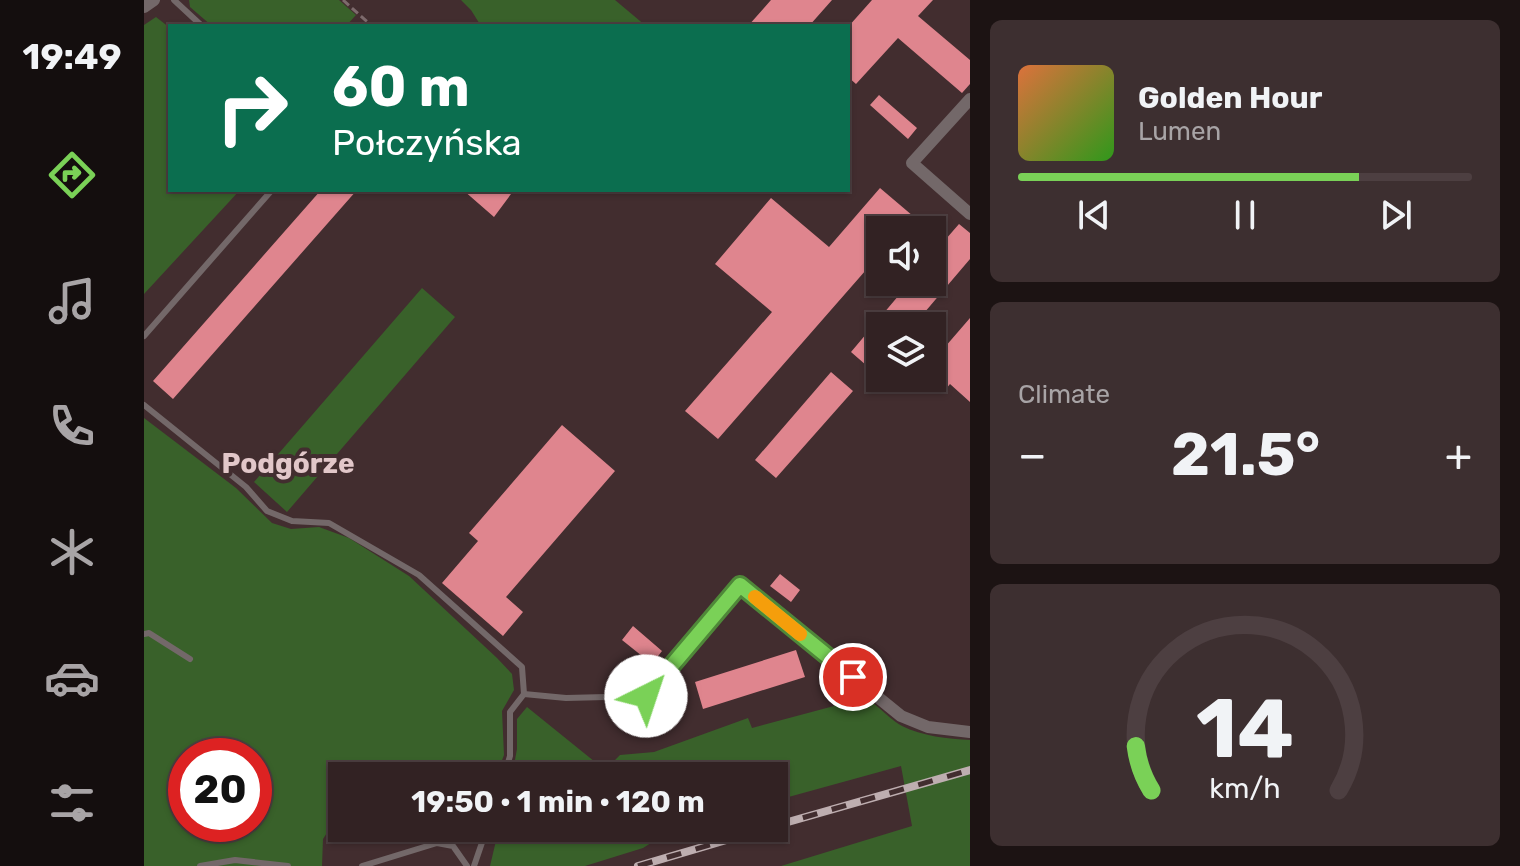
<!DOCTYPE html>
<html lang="en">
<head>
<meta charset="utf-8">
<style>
	body { margin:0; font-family:Rubik,sans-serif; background:#3d2f30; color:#f1f3f6; height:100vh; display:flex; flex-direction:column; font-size:30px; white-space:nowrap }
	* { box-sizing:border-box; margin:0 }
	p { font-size:26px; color:#a8a4a6 }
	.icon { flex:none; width:44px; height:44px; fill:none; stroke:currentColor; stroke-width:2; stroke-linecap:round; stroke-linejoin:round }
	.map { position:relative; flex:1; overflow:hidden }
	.side { display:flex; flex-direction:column; gap:20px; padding:20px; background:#1c1313; width:550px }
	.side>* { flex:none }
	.banner { position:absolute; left:24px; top:24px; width:682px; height:168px; border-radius:0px; box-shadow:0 2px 6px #0004,0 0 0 2px #4d3f41; background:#0b6e4f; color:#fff; overflow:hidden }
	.controls { position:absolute; left:722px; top:216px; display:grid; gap:16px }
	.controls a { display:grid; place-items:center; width:80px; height:80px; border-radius:0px; background:#322223; box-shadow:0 2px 6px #0004,0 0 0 2px #4d3f41; font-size:40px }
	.speed { position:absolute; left:24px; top:738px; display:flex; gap:16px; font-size:40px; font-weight:700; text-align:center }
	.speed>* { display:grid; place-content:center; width:104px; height:104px; border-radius:50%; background:#322223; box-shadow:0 2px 6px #0004,0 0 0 2px #4d3f41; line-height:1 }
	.speed .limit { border:12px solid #d22; background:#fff; color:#111 }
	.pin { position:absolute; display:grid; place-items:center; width:68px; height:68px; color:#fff; margin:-34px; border:4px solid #fff; border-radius:50%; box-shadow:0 2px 8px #0007 }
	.me { position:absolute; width:88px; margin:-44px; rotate:41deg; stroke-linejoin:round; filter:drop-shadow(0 0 6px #0008) }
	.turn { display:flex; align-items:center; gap:28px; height:168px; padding:0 32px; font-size:36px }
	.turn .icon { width:104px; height:104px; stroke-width:2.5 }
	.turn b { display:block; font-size:56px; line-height:68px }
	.big { font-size:60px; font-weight:700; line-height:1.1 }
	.side .card { flex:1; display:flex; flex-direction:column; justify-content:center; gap:12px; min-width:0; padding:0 28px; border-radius:12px; background:#3d2f30 }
	.side .dial { align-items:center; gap:0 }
	.dial svg { height:208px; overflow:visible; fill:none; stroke:#4d3f41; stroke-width:7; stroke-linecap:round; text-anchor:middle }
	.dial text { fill:#f1f3f6; stroke:none }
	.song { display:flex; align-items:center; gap:24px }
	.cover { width:96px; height:96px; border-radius:12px; background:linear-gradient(135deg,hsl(20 70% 55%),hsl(110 70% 35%)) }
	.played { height:8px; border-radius:4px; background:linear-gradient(90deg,#7ad157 75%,#4d3f41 75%) }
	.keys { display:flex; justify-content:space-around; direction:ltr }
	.heat { display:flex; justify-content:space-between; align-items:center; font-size:44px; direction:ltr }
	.trip { position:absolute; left:184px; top:762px; width:460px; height:80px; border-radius:0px; background:#322223; box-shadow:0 2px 6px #0004,0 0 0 2px #4d3f41; font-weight:700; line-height:80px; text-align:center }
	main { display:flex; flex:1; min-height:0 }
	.menu { display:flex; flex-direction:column; width:144px; justify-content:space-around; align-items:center; background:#140e0e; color:#a8a4a6 }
	.menu .icon { width:56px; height:56px }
	.menu .active { color:#7ad157 }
	.menu b { font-size:36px; color:#f1f3f6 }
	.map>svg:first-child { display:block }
	.green { fill:#39612a; fill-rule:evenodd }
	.building { fill:#df858e }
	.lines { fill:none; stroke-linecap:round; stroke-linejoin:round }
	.path { stroke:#7d6a6c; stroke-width:3; stroke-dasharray:8 4; stroke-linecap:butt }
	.service { stroke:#736869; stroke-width:6 }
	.minor { stroke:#736869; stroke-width:12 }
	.rail-casing { stroke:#beaeb0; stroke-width:8 }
	.rail { stroke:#422d2f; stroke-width:5; stroke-dasharray:15; stroke-linecap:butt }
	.route-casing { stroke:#4f8839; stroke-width:20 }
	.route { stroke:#7ad157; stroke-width:14 }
	.slow { stroke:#f59e0b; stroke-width:14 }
	.labels { text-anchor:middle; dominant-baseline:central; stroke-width:8; stroke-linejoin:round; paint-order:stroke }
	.neighbourhood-label { font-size:28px; font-weight:bold; fill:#e2c7c9; stroke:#422d2f }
</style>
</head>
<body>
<main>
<nav class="menu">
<b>19:49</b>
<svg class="icon active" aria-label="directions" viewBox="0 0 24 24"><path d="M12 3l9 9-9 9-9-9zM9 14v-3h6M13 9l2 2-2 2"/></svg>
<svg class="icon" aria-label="music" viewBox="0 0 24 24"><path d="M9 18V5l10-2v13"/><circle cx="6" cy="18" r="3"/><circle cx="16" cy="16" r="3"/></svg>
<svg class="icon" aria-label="phone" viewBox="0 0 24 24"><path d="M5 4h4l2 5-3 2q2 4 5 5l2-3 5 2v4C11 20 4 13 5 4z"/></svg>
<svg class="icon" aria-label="climate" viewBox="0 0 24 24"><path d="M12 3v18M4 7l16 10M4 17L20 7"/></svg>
<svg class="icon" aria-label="car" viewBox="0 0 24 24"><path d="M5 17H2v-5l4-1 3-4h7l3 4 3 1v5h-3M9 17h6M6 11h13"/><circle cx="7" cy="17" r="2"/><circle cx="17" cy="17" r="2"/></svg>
<svg class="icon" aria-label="filters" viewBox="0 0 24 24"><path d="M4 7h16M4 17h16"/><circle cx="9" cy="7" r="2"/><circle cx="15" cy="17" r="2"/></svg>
</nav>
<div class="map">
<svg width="826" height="866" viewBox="0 0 826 866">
	<rect width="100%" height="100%" fill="#422d2f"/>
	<path class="green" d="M 45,0 L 195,0 L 212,15 L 202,26 L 68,26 L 46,7 Z
		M 317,0 L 471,0 L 502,26 L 337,26 L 327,10 Z
		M 12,17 L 26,28 L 26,190 L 96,190 L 0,294 L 0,25 Z
		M 278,288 L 311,317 L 143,512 L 110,482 Z
		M 0,418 L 92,488 L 128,523 L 147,529 L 175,527 L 205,538 L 265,576 L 353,658 L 368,674 L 370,690 L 358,711 L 360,755 L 352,776 L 198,776 L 198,821 L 188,825 L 179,839 L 178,866 L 0,866 ZM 42,756 L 110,756 L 110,824 L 42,824 Z
		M 705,691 C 726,694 740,716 758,726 C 778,736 804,739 826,740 L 826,866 L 637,866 L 768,826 L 757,766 L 630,801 L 630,776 L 368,776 L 373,749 L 373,719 L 383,707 L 461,770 L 476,755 L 510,752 L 604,718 L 608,728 L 690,706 L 694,697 Z
		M 355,828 L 531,828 L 499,848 L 441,866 L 346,866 Z"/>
	<path class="building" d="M 627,0 L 688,0 L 665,26 L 604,26 Z
		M 728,0 L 789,0 L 774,16 L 826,60 L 826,84 L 818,93 L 754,38 L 712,84 L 704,77 L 704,27 Z
		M 735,95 L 773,128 L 764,139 L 726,105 Z
		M 736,188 L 769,216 L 757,230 L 736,230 L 736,254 L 574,439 L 541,411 L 628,312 L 571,264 L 627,198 L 685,247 Z
		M 177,190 L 213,190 L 29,399 L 9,381 Z
		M 319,190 L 370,190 L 350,217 Z
		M 815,224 L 826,233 L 826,259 L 769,326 L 736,326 L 736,365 L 730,372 L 707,352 L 766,282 L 788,282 L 788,255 Z
		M 826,318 L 826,402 L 806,384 L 802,389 L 788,377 L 788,362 Z
		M 687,372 L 709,391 L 632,478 L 611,460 Z
		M 418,425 L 471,471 L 362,597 L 379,612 L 359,636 L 298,583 L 334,541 L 325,533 Z
		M 636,574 L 656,590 L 647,602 L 626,586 Z
		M 489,626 L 518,651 L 508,664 L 478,640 Z
		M 652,650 L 661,677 L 559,709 L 551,682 Z"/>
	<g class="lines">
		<path class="path" d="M 199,0 L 228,26"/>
		<path class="service" d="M 30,0 L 58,26
			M 0,336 L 128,190
			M 0,405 L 102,487 L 123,511 L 148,521 L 185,523 L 275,575 L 378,667 L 380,694 L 366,712 L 366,756 L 360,776
			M 0,634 L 5,633 L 46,659
			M 380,694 L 422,698 L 502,696 L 596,585
			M 56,866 L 91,860 L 144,866
			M 218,866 L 293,843 L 309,846 L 323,866
			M 330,866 L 343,828"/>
		<path class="minor" d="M 0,7 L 10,0
			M 826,99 L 768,163 L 826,214
			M 596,585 L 757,716 L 784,727 L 826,732"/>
		<defs>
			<path id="rail" d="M 630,826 L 826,770
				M 494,866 L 623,828"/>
		</defs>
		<use href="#rail" class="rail-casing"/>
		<use href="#rail" class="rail"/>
	</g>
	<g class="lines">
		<defs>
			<path id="route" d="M 502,696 L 596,585 L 709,677"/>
		</defs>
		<use href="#route" class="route-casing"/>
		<use href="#route" class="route"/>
		<path class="slow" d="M 611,597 L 656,634"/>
	</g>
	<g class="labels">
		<g class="neighbourhood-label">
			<text x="144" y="463">Podgórze</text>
		</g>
	</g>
</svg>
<div class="controls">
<a><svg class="icon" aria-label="sound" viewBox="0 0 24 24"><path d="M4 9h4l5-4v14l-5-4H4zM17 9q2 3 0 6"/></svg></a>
<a><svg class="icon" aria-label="layers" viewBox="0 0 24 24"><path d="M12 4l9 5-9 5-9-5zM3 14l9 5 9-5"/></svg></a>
</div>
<div class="speed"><div class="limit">20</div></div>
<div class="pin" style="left:709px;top:677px;background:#d93025"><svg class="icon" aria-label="arrive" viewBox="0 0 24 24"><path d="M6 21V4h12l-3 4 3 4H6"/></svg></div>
<svg class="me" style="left:502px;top:696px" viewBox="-20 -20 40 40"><circle r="19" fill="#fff"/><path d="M0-13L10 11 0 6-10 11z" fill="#7ad157"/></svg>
<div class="trip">19:50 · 1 min · 120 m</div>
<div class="banner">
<div class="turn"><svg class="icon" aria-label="right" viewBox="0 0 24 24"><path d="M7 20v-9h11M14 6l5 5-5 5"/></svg><div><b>60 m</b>Połczyńska</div></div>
</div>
</div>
<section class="side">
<div class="card">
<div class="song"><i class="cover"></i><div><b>Golden Hour</b><p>Lumen</p></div></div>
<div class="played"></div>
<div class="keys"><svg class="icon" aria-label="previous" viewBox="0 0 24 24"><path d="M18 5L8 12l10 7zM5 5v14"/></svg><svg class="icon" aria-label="pause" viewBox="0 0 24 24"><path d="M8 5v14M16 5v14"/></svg><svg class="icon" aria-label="next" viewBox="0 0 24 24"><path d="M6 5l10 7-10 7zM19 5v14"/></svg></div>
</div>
<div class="card"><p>Climate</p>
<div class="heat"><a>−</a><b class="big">21.5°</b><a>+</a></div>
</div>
<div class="card dial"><svg viewBox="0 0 100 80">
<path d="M14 69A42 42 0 1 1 86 69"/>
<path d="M14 69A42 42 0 0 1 8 52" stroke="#7ad157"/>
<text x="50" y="56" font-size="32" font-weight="700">14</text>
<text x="50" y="72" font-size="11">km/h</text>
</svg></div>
</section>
</main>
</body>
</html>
